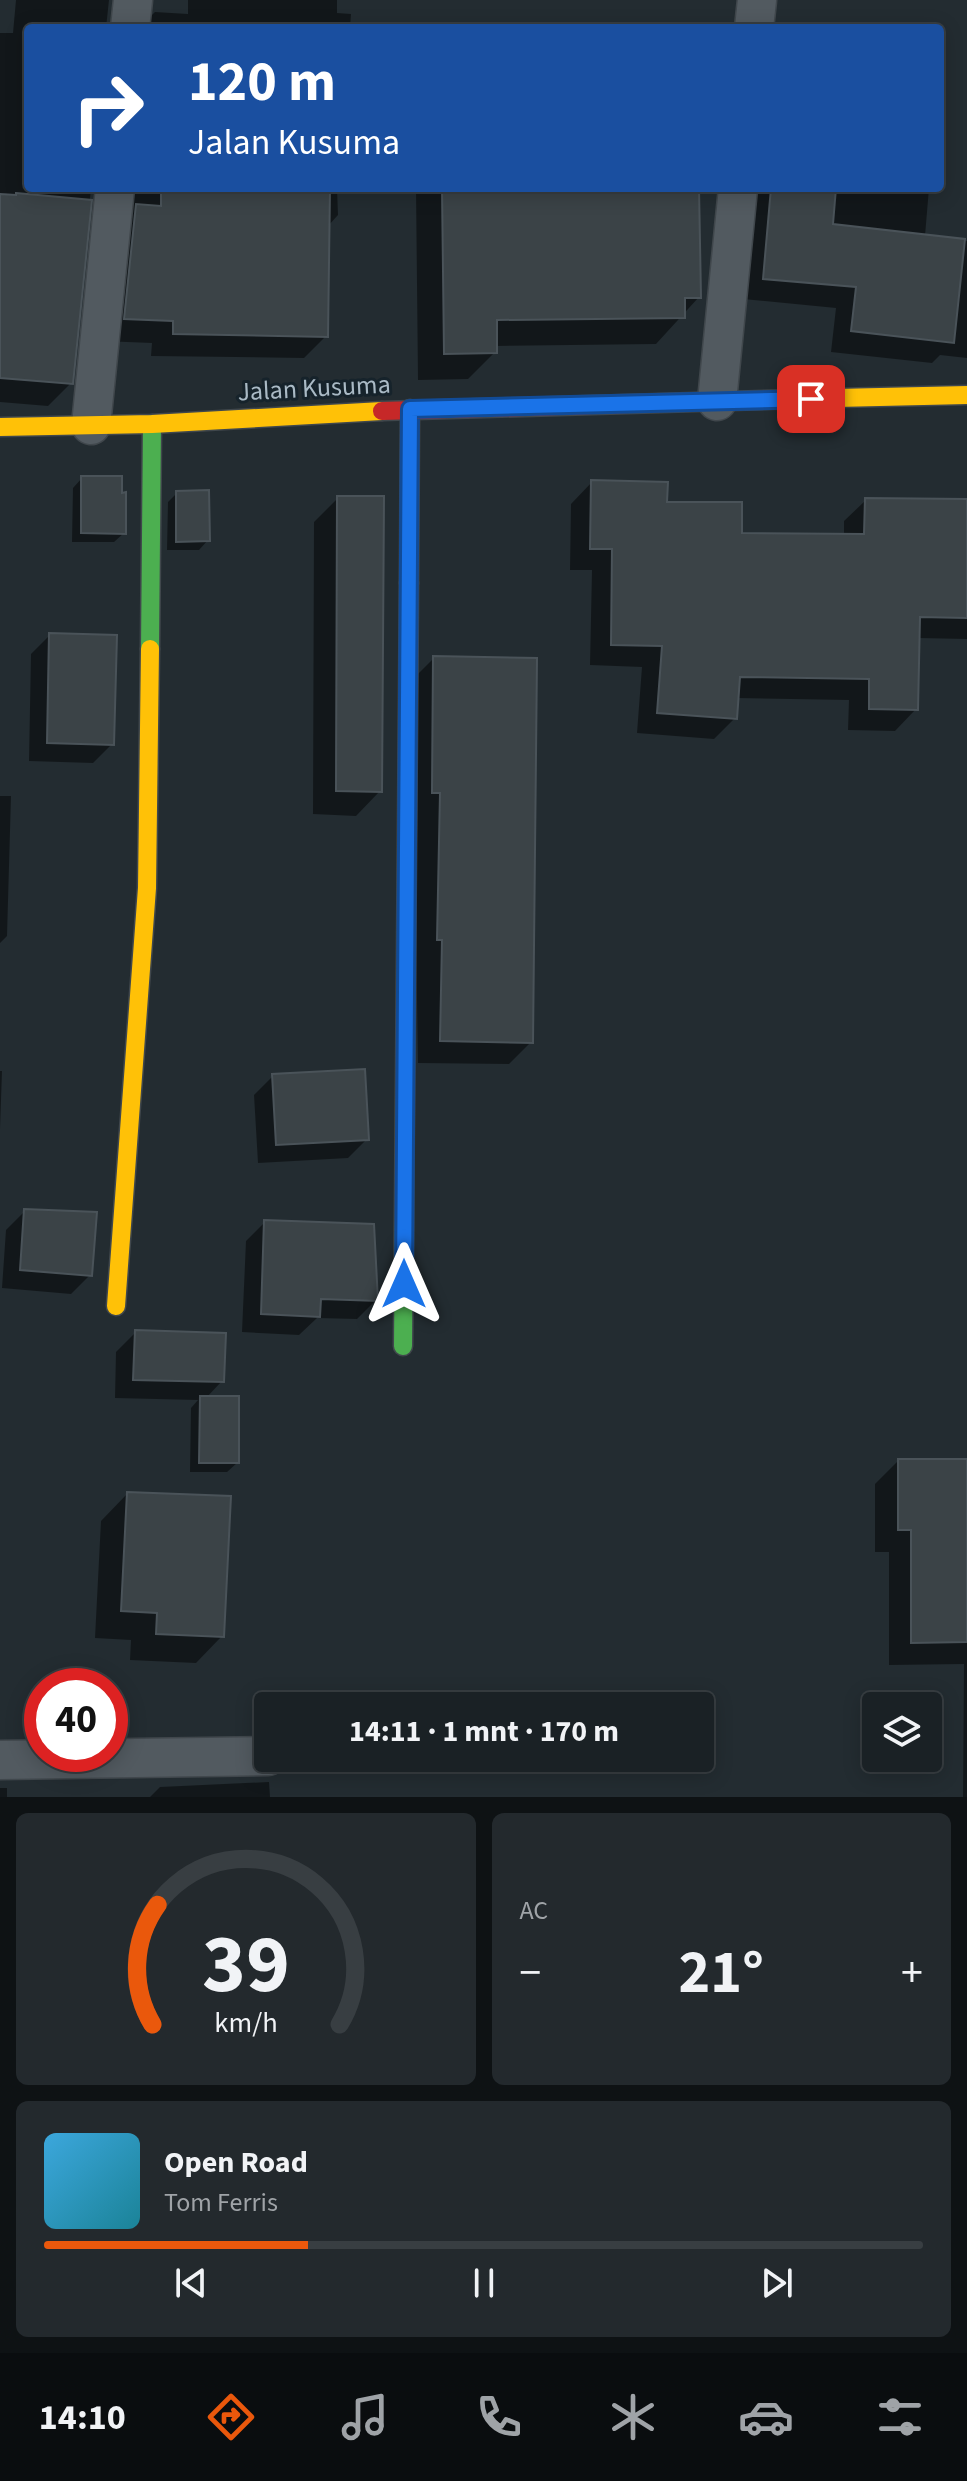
<!DOCTYPE html>
<html lang="id">
<head>
<meta charset="utf-8">
<style>
	body { margin:0; font-family:"Source Sans 3",sans-serif; background:#23292d; color:#f1f3f6; height:100vh; display:flex; flex-direction:column; font-size:30px; white-space:nowrap }
	* { box-sizing:border-box; margin:0 }
	p { font-size:26px; color:#9fa3a7 }
	.icon { flex:none; width:44px; height:44px; fill:none; stroke:currentColor; stroke-width:2; stroke-linecap:round; stroke-linejoin:round }
	.map { position:relative; height:1797px; overflow:hidden }
	.panel { display:flex; flex-direction:column; gap:16px; padding:16px; background:#0e1214; flex:1 }
	.panel>* { flex:none }
	.hud { position:absolute; left:24px; top:24px; width:920px; height:168px; border-radius:8px; box-shadow:0 4px 20px #0003,0 0 0 2px #383e42; background:#1a4fa0; color:#fff; overflow:hidden }
	.buttons { position:absolute; left:862px; top:1692px; display:grid; gap:16px }
	.buttons a { display:grid; place-items:center; width:80px; height:80px; border-radius:8px; background:#1a2125; box-shadow:0 4px 20px #0003,0 0 0 2px #383e42; font-size:40px }
	.speed { position:absolute; left:24px; top:1668px; display:flex; gap:16px; font-size:40px; font-weight:700; text-align:center }
	.speed>* { display:grid; place-content:center; width:104px; height:104px; border-radius:50%; background:#1a2125; box-shadow:0 4px 20px #0003,0 0 0 2px #383e42; line-height:1 }
	.speed .limit { border:12px solid #d22; background:#fff; color:#111 }
	.pin { position:absolute; display:grid; place-items:center; width:68px; height:68px; color:#fff; margin:-34px; border-radius:16px; box-shadow:0 4px 12px #0006 }
	.me { position:absolute; width:88px; margin:-44px; rotate:0deg; stroke-linejoin:round; filter:drop-shadow(0 0 6px #0008) }
	.turn { display:flex; align-items:center; gap:28px; height:168px; padding:0 32px; font-size:36px }
	.turn .icon { width:104px; height:104px; stroke-width:2.5 }
	.turn b { display:block; font-size:56px; line-height:68px }
	.big { font-size:60px; font-weight:700; line-height:1.1 }
	.panel .widget { flex:1; display:flex; flex-direction:column; justify-content:center; gap:12px; min-width:0; padding:0 28px; border-radius:12px; background:#23292d }
	.panel .dial { align-items:center; gap:0 }
	.dial svg { height:208px; overflow:visible; fill:none; stroke:#383e42; stroke-width:7; stroke-linecap:round; text-anchor:middle }
	.dial text { fill:#f1f3f6; stroke:none }
	.song { display:flex; align-items:center; gap:24px }
	.cover { width:96px; height:96px; border-radius:12px; background:linear-gradient(135deg,hsl(200 70% 55%),hsl(190 70% 35%)) }
	.played { height:8px; border-radius:4px; background:linear-gradient(90deg,#ea580c 30%,#383e42 30%) }
	.keys { display:flex; justify-content:space-around; direction:ltr }
	.heat { display:flex; justify-content:space-between; align-items:center; font-size:44px; direction:ltr }
	.panel .tiles { flex:1; display:grid; gap:16px; grid-template-columns:1fr 1fr }
	.widget:last-child { grid-column:span 2 }
	.trip { position:absolute; left:254px; top:1692px; width:460px; height:80px; border-radius:8px; background:#1a2125; box-shadow:0 4px 20px #0003,0 0 0 2px #383e42; font-weight:700; line-height:80px; text-align:center }
	.menu { display:flex; height:128px; justify-content:space-around; align-items:center; background:#0a0d0f; color:#9fa3a7 }
	.menu .icon { width:56px; height:56px }
	.menu .active { color:#ea580c }
	.menu b { font-size:36px; color:#f1f3f6 }
	.map>svg:first-child { display:block }
	.shadow { fill:#0007 }
	.building { fill:#3b4347; stroke:#4a5359; stroke-width:2 }
	.lines { fill:none; stroke-linecap:round; stroke-linejoin:round }
	.street-casing { stroke:#40474c; stroke-width:41 }
	.fast-casing { stroke:#40474c; stroke-width:21 }
	.slow-casing { stroke:#40474c; stroke-width:21 }
	.jam-casing { stroke:#40474c; stroke-width:21 }
	.street { stroke:#525a60; stroke-width:38 }
	.fast { stroke:#4caf50; stroke-width:18 }
	.slow { stroke:#ffc107; stroke-width:18 }
	.jam { stroke:#c62828; stroke-width:18 }
	.route-casing { stroke:#114b97; stroke-width:20 }
	.route { stroke:#1a73e8; stroke-width:14 }
	.labels { text-anchor:middle; dominant-baseline:central; stroke-width:6; stroke-linejoin:round; paint-order:stroke }
	.street-label { font-size:26px; fill:#aabac5; stroke:#16232b }
</style>
</head>
<body>
<div class="map">
<svg width="967" height="1797" viewBox="0 0 967 1797">
	<rect width="100%" height="100%" fill="#232c31"/>
	<path class="shadow" d="M 16,0 L 109,0 L 106,28 L 28,28 L 28,188 L 337,188 L 338,215 L 328,226 L 326,336 L 304,358 L 151,356 L 152,343 L 102,341 L 106,193 L 91,189 L 71,383 L 48,406 L 0,402 L 0,33 L 13,33 Z
		M 188,0 L 337,0 L 337,13 L 351,14 L 350,28 L 139,28 L 155,12 L 188,14 Z
		M 416,188 L 697,188 L 699,297 L 656,344 L 495,346 L 495,352 L 468,379 L 418,380 Z
		M 753,188 L 929,188 L 925,236 L 967,241 L 967,358 L 940,355 L 932,363 L 831,352 L 836,308 L 743,299 Z
		M 82,478 L 124,533 L 114,542 L 72,542 L 73,488 Z
		M 592,482 L 665,504 L 740,535 L 844,536 L 844,521 L 866,500 L 967,501 L 967,639 L 918,638 L 916,709 L 895,731 L 848,730 L 849,700 L 736,698 L 735,718 L 714,739 L 637,733 L 642,667 L 590,665 L 592,570 L 570,570 L 571,504 Z
		M 177,493 L 208,540 L 199,550 L 167,550 L 168,502 Z
		M 338,498 L 380,791 L 356,816 L 313,814 L 314,522 Z
		M 50,635 L 112,744 L 93,763 L 29,761 L 31,654 Z
		M 434,658 L 531,1042 L 509,1064 L 418,1063 L 412,680 Z
		M 0,796 L 11,796 L 7,936 L 0,943 Z
		M 0,1071 L 2,1071 L 0,1129 Z
		M 273,1076 L 367,1139 L 348,1158 L 258,1163 L 254,1095 Z
		M 25,1211 L 90,1275 L 71,1294 L 2,1288 L 6,1230 Z
		M 265,1222 L 376,1300 L 357,1319 L 317,1318 L 299,1335 L 242,1332 L 246,1241 Z
		M 136,1332 L 222,1381 L 206,1398 L 237,1463 L 227,1472 L 190,1472 L 191,1408 L 198,1400 L 115,1398 L 116,1352 Z
		M 898,1461 L 967,1461 L 967,1797 L 963,1797 L 964,1664 L 889,1665 L 889,1552 L 875,1552 L 875,1484 Z
		M 127,1494 L 222,1636 L 196,1663 L 130,1660 L 131,1640 L 95,1638 L 101,1521 Z
		M 269,1782 L 270,1797 L 150,1797 L 160,1787 Z
		M 0,1788 L 7,1788 L 7,1797 L 0,1797 Z"/>
	<path class="building" d="M 161,188 L 330,188 L 328,337 L 173,334 L 173,321 L 124,319 L 136,204 L 161,206 Z
		M 442,188 L 699,188 L 701,298 L 685,298 L 685,318 L 497,320 L 497,353 L 444,354 Z
		M 771,188 L 836,188 L 833,224 L 965,239 L 954,343 L 851,331 L 856,287 L 763,279 Z
		M 16,193 L 92,200 L 73,384 L 0,378 L 0,194 L 16,195 Z
		M 81,476 L 122,476 L 122,493 L 126,492 L 126,534 L 81,533 Z
		M 591,480 L 668,482 L 667,502 L 742,502 L 742,533 L 864,534 L 865,498 L 967,499 L 967,618 L 920,617 L 918,710 L 869,709 L 869,679 L 740,677 L 737,719 L 657,713 L 662,646 L 611,645 L 612,549 L 590,549 Z
		M 209,490 L 210,541 L 176,542 L 176,491 Z
		M 337,496 L 384,496 L 382,792 L 336,791 Z
		M 49,633 L 117,635 L 114,745 L 47,743 Z
		M 433,656 L 537,658 L 533,1043 L 440,1041 L 442,940 L 437,940 L 440,793 L 432,793 Z
		M 365,1069 L 369,1140 L 276,1145 L 272,1074 Z
		M 24,1209 L 97,1212 L 92,1276 L 20,1270 Z
		M 264,1220 L 374,1224 L 378,1301 L 321,1299 L 320,1317 L 261,1314 Z
		M 135,1330 L 226,1333 L 224,1382 L 133,1380 Z
		M 200,1396 L 239,1396 L 239,1463 L 199,1463 Z
		M 898,1459 L 967,1459 L 967,1642 L 911,1643 L 911,1530 L 898,1530 Z
		M 127,1492 L 231,1496 L 224,1637 L 156,1634 L 157,1613 L 121,1611 Z"/>
	<g class="lines">
		<defs>
			<path id="street" d="M 130,28 L 133,0
				M 754,28 L 757,0
				M 717,401 L 738,188
				M 91,425 L 115,188
				M 0,1760 L 268,1756"/>
			<path id="fast" d="M 150,649 L 152,424
				M 403,1346 L 409,583"/>
			<path id="slow" d="M 836,398 L 967,395
				M 0,427 L 152,424 L 382,411
				M 409,583 L 410,409
				M 116,1306 L 147,888 L 150,649"/>
			<path id="jam" d="M 382,411 L 836,398"/>
		</defs>
		<use href="#street" class="street-casing"/>
		<use href="#fast" class="fast-casing"/>
		<use href="#slow" class="slow-casing"/>
		<use href="#jam" class="jam-casing"/>
		<use href="#street" class="street"/>
		<use href="#fast" class="fast"/>
		<use href="#slow" class="slow"/>
		<use href="#jam" class="jam"/>
	</g>
	<g class="lines">
		<defs>
			<path id="route" d="M 404,1284 L 410,409 L 811,399"/>
		</defs>
		<use href="#route" class="route-casing"/>
		<use href="#route" class="route"/>
	</g>
	<g class="labels">
		<g class="street-label">
			<text transform="translate(314 388) rotate(-3)">Jalan Kusuma</text>
		</g>
	</g>
</svg>
<div class="buttons">
<a><svg class="icon" aria-label="layers" viewBox="0 0 24 24"><path d="M12 4l9 5-9 5-9-5zM3 14l9 5 9-5"/></svg></a>
</div>
<div class="speed"><div class="limit">40</div></div>
<div class="pin" style="left:811px;top:399px;background:#d93025"><svg class="icon" aria-label="arrive" viewBox="0 0 24 24"><path d="M6 21V4h12l-3 4 3 4H6"/></svg></div>
<svg class="me" style="left:404px;top:1284px" viewBox="-20 -20 40 40"><path d="M0-17L14 15 0 8-14 15z" fill="#1a73e8" stroke="#fff" stroke-width="4"/></svg>
<div class="trip">14:11 · 1 mnt · 170 m</div>
<div class="hud">
<div class="turn"><svg class="icon" aria-label="right" viewBox="0 0 24 24"><path d="M7 20v-9h11M14 6l5 5-5 5"/></svg><div><b>120 m</b>Jalan Kusuma</div></div>
</div>
</div>
<section class="panel">
<div class="tiles">
<div class="widget dial"><svg viewBox="0 0 100 80">
<path d="M14 69A42 42 0 1 1 86 69"/>
<path d="M14 69A42 42 0 0 1 16 23" stroke="#ea580c"/>
<text x="50" y="56" font-size="32" font-weight="700">39</text>
<text x="50" y="72" font-size="11">km/h</text>
</svg></div>
<div class="widget"><p>AC</p>
<div class="heat"><a>−</a><b class="big">21°</b><a>+</a></div>
</div>
<div class="widget">
<div class="song"><i class="cover"></i><div><b>Open Road</b><p>Tom Ferris</p></div></div>
<div class="played"></div>
<div class="keys"><svg class="icon" aria-label="previous" viewBox="0 0 24 24"><path d="M18 5L8 12l10 7zM5 5v14"/></svg><svg class="icon" aria-label="pause" viewBox="0 0 24 24"><path d="M8 5v14M16 5v14"/></svg><svg class="icon" aria-label="next" viewBox="0 0 24 24"><path d="M6 5l10 7-10 7zM19 5v14"/></svg></div>
</div>
</div>
</section>
<nav class="menu">
<b>14:10</b>
<svg class="icon active" aria-label="directions" viewBox="0 0 24 24"><path d="M12 3l9 9-9 9-9-9zM9 14v-3h6M13 9l2 2-2 2"/></svg>
<svg class="icon" aria-label="music" viewBox="0 0 24 24"><path d="M9 18V5l10-2v13"/><circle cx="6" cy="18" r="3"/><circle cx="16" cy="16" r="3"/></svg>
<svg class="icon" aria-label="phone" viewBox="0 0 24 24"><path d="M5 4h4l2 5-3 2q2 4 5 5l2-3 5 2v4C11 20 4 13 5 4z"/></svg>
<svg class="icon" aria-label="climate" viewBox="0 0 24 24"><path d="M12 3v18M4 7l16 10M4 17L20 7"/></svg>
<svg class="icon" aria-label="car" viewBox="0 0 24 24"><path d="M5 17H2v-5l4-1 3-4h7l3 4 3 1v5h-3M9 17h6M6 11h13"/><circle cx="7" cy="17" r="2"/><circle cx="17" cy="17" r="2"/></svg>
<svg class="icon" aria-label="filters" viewBox="0 0 24 24"><path d="M4 7h16M4 17h16"/><circle cx="9" cy="7" r="2"/><circle cx="15" cy="17" r="2"/></svg>
</nav>
</body>
</html>
